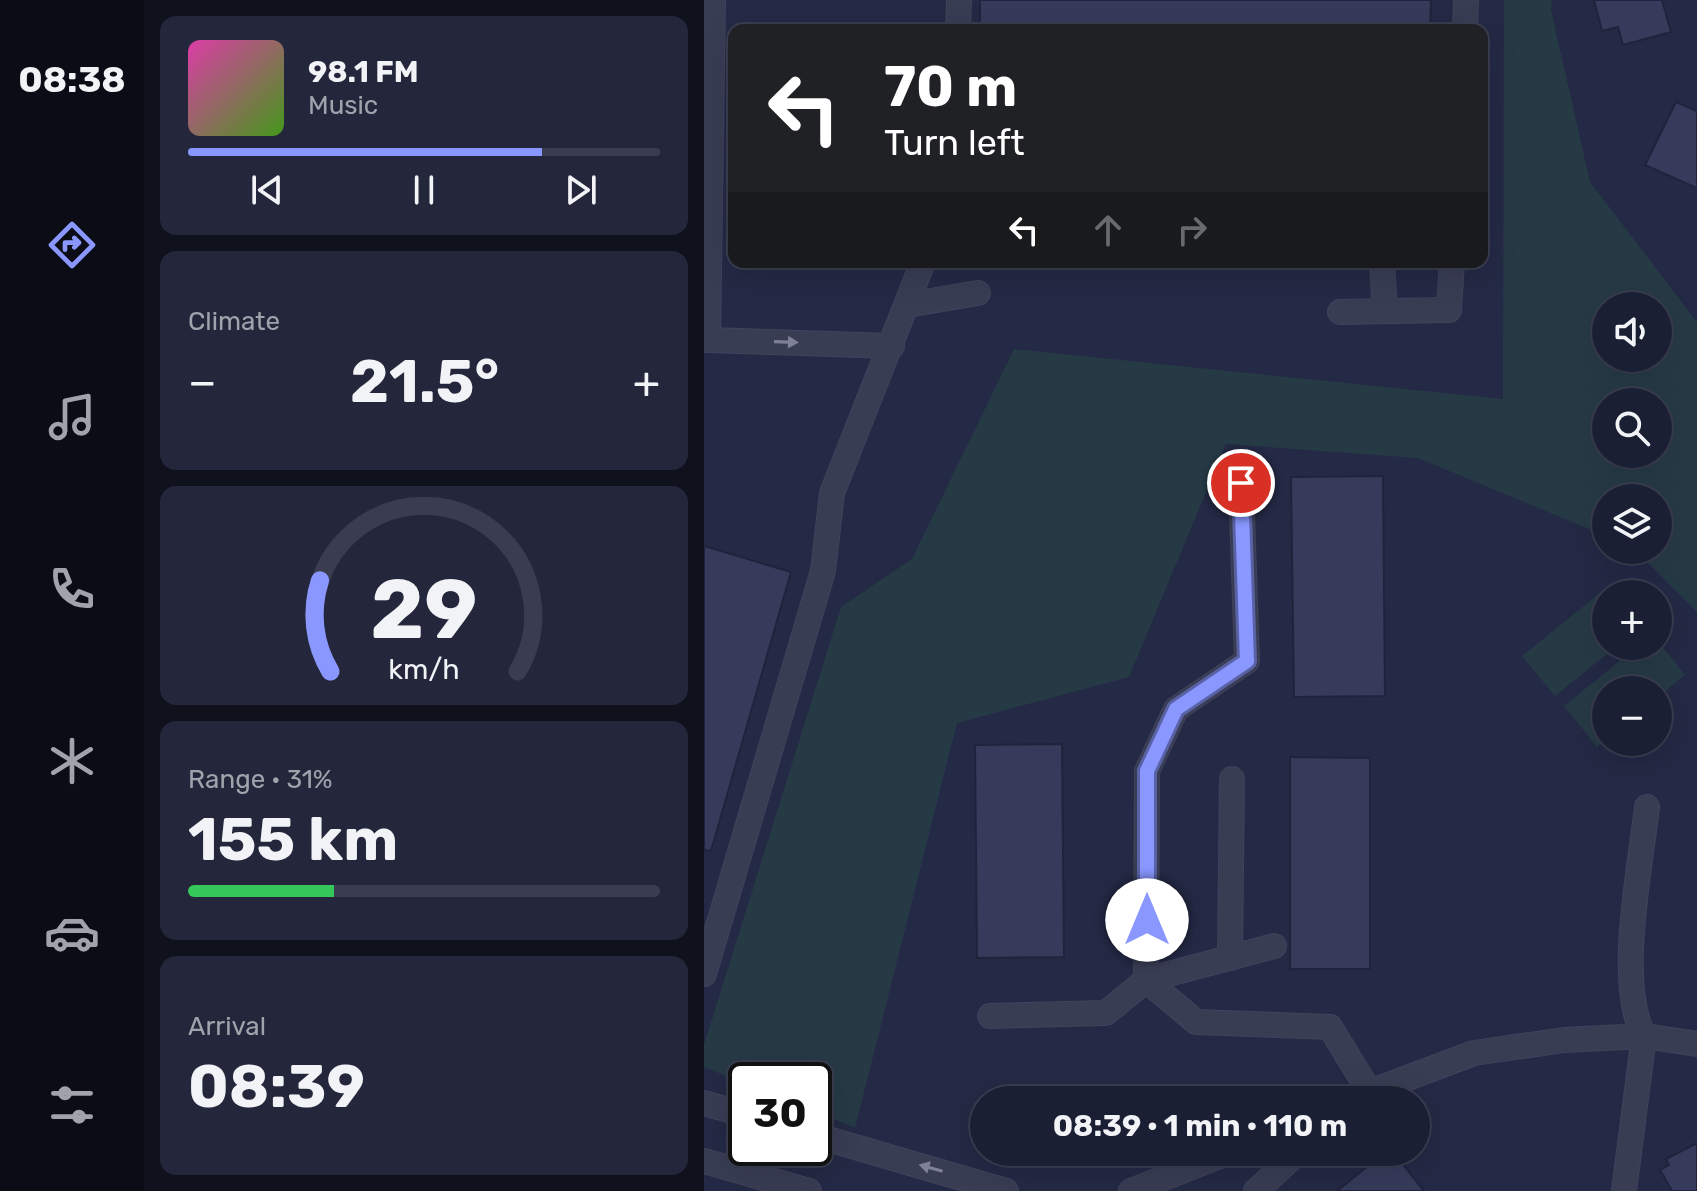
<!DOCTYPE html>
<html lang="en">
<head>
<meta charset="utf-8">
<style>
	body { margin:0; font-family:Rubik,sans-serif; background:#24273c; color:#f1f3f6; height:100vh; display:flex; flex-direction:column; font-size:30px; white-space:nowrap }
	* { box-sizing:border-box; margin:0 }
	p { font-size:26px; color:#a0a2ac }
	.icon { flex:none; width:44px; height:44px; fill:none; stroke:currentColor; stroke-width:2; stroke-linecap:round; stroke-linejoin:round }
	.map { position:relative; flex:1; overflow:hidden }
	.details { display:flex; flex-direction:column; gap:16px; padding:16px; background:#0f111d; width:560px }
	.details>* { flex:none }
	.guide { position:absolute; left:24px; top:24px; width:760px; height:244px; border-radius:16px; box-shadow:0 8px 32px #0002,0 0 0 2px #393d4f; background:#202124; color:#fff; overflow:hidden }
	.controls { position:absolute; left:888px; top:292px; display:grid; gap:16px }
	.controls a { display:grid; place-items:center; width:80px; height:80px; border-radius:50%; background:#1b1f34; box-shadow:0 8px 32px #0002,0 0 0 2px #393d4f; font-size:40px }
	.speed { position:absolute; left:24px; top:1062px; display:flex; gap:16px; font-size:40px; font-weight:700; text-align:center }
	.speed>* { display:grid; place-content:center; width:104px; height:104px; border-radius:50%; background:#1b1f34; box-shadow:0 8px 32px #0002,0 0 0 2px #393d4f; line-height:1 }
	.speed .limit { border:4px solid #111; border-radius:12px; background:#fff; color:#111 }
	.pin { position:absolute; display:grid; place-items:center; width:68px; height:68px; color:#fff; margin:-34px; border:4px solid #fff; border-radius:50%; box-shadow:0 2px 8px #0007 }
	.me { position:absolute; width:88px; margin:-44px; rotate:0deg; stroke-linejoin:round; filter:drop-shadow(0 0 6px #0008) }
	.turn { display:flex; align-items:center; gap:28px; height:168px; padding:0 24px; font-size:36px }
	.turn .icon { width:104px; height:104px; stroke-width:2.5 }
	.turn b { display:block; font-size:56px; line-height:68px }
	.lanes { display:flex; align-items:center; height:76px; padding:0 24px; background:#0003; justify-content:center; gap:40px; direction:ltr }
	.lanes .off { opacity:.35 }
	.big { font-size:60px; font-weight:700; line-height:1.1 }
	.details .card { flex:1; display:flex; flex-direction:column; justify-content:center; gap:12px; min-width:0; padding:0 28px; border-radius:16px; background:#24273c }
	.details .dial { align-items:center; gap:0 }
	.dial svg { height:208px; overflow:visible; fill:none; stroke:#393d4f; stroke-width:7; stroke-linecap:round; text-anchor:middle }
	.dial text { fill:#f1f3f6; stroke:none }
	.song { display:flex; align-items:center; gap:24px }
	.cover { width:96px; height:96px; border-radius:12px; background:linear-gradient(135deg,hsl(320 70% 55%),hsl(100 70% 35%)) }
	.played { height:8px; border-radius:4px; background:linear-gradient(90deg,#8a97ff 75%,#393d4f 75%) }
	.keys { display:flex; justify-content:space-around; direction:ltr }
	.heat { display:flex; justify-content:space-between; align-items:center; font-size:44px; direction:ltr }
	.charge { height:12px; border-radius:6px; background:linear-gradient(90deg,#34c759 31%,#393d4f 0) }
	.trip { position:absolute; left:266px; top:1086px; width:460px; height:80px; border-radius:40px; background:#1b1f34; box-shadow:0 8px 32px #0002,0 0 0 2px #393d4f; font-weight:700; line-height:80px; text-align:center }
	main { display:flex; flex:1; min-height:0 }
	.dock { display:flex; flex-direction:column; width:144px; justify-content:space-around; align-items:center; background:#0b0c15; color:#a0a2ac }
	.dock .icon { width:56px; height:56px }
	.dock .current { color:#8a97ff }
	.dock b { font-size:36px; color:#f1f3f6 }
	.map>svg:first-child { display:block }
	.green { fill:#263a46; fill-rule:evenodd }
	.building { fill:#363b5b; stroke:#20233c; stroke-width:2 }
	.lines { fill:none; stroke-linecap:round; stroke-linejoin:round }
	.minor-casing { stroke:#40435b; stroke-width:26 }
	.minor { stroke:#393d54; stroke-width:24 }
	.oneway { fill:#7e8197 }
	.route-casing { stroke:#5a62a6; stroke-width:20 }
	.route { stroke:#8a97ff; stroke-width:14 }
</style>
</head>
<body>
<main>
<nav class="dock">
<b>08:38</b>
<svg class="icon current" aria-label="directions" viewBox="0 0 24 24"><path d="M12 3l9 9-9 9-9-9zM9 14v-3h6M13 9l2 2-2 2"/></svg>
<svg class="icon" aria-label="music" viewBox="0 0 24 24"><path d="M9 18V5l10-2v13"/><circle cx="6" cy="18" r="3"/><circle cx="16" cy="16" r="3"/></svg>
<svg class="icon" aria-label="phone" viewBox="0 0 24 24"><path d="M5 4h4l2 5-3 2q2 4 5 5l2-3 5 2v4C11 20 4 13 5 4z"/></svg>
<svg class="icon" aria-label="climate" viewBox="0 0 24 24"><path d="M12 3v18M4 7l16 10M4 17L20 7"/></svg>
<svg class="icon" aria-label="car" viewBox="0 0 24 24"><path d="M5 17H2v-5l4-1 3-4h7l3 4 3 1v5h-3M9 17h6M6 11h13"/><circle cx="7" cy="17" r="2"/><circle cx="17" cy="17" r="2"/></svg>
<svg class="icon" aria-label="filters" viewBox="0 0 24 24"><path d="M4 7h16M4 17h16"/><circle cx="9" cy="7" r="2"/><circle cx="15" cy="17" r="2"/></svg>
</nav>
<section class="details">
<div class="card">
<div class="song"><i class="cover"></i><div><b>98.1 FM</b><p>Music</p></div></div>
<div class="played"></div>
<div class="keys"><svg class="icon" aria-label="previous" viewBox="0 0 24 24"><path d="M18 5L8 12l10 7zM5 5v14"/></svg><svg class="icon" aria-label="pause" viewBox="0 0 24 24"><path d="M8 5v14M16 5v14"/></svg><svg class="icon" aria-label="next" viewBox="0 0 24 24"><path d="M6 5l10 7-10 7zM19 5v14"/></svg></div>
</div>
<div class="card"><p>Climate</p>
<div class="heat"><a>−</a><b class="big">21.5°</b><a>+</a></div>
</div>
<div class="card dial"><svg viewBox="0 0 100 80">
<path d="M14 69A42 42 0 1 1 86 69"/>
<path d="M14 69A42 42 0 0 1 10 34" stroke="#8a97ff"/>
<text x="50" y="56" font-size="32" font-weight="700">29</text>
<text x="50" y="72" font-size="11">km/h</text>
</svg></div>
<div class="card"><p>Range · 31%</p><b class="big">155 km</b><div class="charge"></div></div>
<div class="card"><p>Arrival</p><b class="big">08:39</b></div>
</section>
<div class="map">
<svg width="993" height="1191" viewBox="0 0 993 1191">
	<rect width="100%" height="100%" fill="#242945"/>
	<path class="green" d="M 800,0 L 848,0 L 847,10 L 886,182 L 993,322 L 993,612 L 931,550 L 954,550 L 954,498 L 902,498 L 902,536 L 714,458 L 522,444 L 425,677 L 253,723 L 151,1128 L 110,1111 L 110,1080 L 42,1080 L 42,1084 L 0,1067 L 0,1045 L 137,607 L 208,559 L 310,349 L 799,399 ZM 902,306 L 954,306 L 954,358 L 902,358 ZM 902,402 L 954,402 L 954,454 L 902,454 Z
		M 907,584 L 915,594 L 902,594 L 902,646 L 913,646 L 851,696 L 818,656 Z
		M 954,641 L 981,675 L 954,697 L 954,690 L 902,690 L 902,739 L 893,747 L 860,706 L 934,646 L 954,646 Z"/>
	<path class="building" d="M 276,0 L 727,0 L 726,30 L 276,30 Z
		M 890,0 L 958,0 L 967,32 L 919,45 L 914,27 L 898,31 Z
		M 972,102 L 993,111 L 993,188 L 941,165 Z
		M 679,476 L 681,696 L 590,697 L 587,477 Z
		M 0,546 L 87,572 L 7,851 L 0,850 Z
		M 358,744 L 360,957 L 273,958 L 271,745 Z
		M 586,757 L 666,758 L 666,969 L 586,969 Z
		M 993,1143 L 993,1191 L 968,1191 L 956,1170 L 965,1165 L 962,1159 Z
		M 681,1152 L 689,1152 L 720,1191 L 633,1191 Z"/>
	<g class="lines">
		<defs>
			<path id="minor" d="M 9,0 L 4,340 L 188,346
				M 254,30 L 255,0
				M 761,30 L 762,0
				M 678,262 L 681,311
				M 203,305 L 274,293
				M 636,312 L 745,310 L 748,262
				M 537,483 L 543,661 L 472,709 L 443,771 L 442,980 L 492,1022 L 626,1027 L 665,1091
				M 943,807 C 936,869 912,983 940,1036 L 993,1044
				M 526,958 L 528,779
				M 0,974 L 119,571 L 128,493 L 219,262
				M 286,1016 L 402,1013 L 442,980 L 570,946
				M 645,1100 L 770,1053 L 860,1040 L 940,1036 L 920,1191
				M 0,1103 L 42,1115
				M 110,1135 L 302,1191
				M 0,1161 L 105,1191
				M 427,1191 L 526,1152
				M 552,1191 L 594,1152"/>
		</defs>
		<use href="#minor" class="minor-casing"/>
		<use href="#minor" class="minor"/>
	</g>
	<defs><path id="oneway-solid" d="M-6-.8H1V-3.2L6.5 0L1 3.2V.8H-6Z" transform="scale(2)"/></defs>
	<g class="oneway">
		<use href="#oneway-solid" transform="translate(82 342) rotate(2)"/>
		<use href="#oneway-solid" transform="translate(227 1168) rotate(-164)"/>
	</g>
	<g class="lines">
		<defs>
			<path id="route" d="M 443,920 L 443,771 L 472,709 L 543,661 L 537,483"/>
		</defs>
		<use href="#route" class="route-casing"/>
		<use href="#route" class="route"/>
	</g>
</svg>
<div class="controls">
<a><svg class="icon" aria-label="sound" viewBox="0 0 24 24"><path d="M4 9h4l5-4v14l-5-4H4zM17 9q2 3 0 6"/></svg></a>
<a><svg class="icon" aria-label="search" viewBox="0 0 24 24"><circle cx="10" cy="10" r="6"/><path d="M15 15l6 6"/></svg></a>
<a><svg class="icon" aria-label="layers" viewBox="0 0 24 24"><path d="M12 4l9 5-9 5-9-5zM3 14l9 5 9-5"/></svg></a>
<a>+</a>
<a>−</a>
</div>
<div class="speed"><div class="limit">30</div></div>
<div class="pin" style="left:537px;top:483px;background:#d93025"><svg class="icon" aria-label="arrive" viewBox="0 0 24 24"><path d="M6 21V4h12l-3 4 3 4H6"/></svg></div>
<svg class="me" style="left:443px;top:920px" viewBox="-20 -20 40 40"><circle r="19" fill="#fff"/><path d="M0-13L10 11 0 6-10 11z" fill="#8a97ff"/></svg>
<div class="trip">08:39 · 1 min · 110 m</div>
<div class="guide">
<div class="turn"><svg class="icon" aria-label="left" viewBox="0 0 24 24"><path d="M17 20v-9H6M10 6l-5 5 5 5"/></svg><div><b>70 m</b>Turn left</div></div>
<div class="lanes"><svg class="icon" aria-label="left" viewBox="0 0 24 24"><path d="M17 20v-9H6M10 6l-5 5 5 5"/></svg><svg class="icon off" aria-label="ahead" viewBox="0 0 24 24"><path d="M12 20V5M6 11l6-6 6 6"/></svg><svg class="icon off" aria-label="right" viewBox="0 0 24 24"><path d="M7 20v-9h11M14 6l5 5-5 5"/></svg></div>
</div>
</div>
</main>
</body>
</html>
